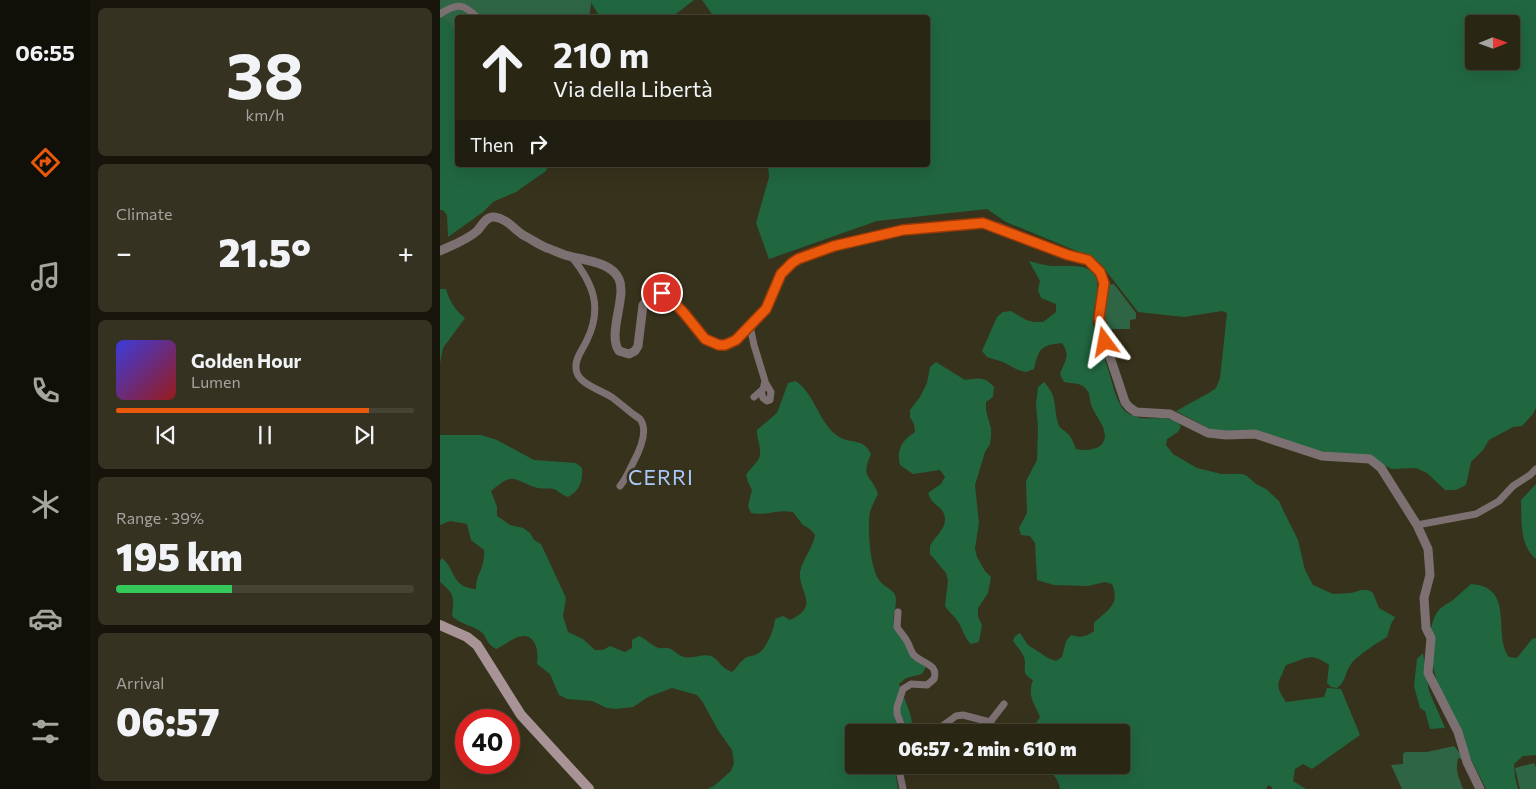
<!DOCTYPE html>
<html lang="en">
<head>
<meta charset="utf-8">
<style>
	body { margin:0; font-family:Commissioner,sans-serif; background:#353222; color:#f1f3f6; height:100vh; display:flex; flex-direction:column; font-size:19px; white-space:nowrap }
	* { box-sizing:border-box; margin:0 }
	p { font-size:16px; color:#a5a5a0 }
	.icon { flex:none; width:28px; height:28px; fill:none; stroke:currentColor; stroke-width:2; stroke-linecap:round; stroke-linejoin:round }
	.map { position:relative; flex:1; overflow:hidden }
	.side { display:flex; flex-direction:column; gap:8px; padding:8px; background:#17150b; width:350px }
	.side>* { flex:none }
	.top-card { position:absolute; left:15px; top:15px; width:475px; height:152px; border-radius:5px; box-shadow:0 5px 20px #0002,0 0 0 1px #454334; background:#292614; color:#f1f3f6; overflow:hidden }
	.needle { width:32px; rotate:89deg }
	.buttons { position:absolute; left:1025px; top:15px; display:grid; gap:10px }
	.buttons a { display:grid; place-items:center; width:55px; height:55px; border-radius:5px; background:#292614; box-shadow:0 5px 20px #0002,0 0 0 1px #454334; font-size:25px }
	.speed { position:absolute; left:15px; top:709px; display:flex; gap:10px; font-size:25px; font-weight:700; text-align:center }
	.speed>* { display:grid; place-content:center; width:65px; height:65px; border-radius:50%; background:#292614; box-shadow:0 5px 20px #0002,0 0 0 1px #454334; line-height:1 }
	.speed .limit { border:8px solid #d22; background:#fff; color:#111 }
	.pin { position:absolute; display:grid; place-items:center; width:42px; height:42px; color:#fff; margin:-21px; border:2px solid #fff; border-radius:50%; box-shadow:0 1px 5px #0007 }
	.me { position:absolute; width:55px; margin:-28px; rotate:347deg; stroke-linejoin:round; filter:drop-shadow(0 0 4px #0008) }
	.turn { display:flex; align-items:center; gap:18px; height:105px; padding:0 15px; font-size:22px }
	.turn .icon { width:65px; height:65px; stroke-width:2.5 }
	.turn b { display:block; font-size:35px; line-height:42px }
	.then { display:flex; align-items:center; height:48px; padding:0 15px; background:#0003; gap:10px; font-size:19px }
	.big { font-size:38px; font-weight:800; line-height:1.1 }
	.side .card { flex:1; display:flex; flex-direction:column; justify-content:center; gap:8px; min-width:0; padding:0 18px; border-radius:8px; background:#353222 }
	.side .dial { align-items:center; gap:0 }
	.dial b { font-size:65px; line-height:1 }
	.song { display:flex; align-items:center; gap:15px }
	.cover { width:60px; height:60px; border-radius:8px; background:linear-gradient(135deg,hsl(240 70% 55%),hsl(0 70% 35%)) }
	.played { height:5px; border-radius:2px; background:linear-gradient(90deg,#ea580c 85%,#454334 85%) }
	.keys { display:flex; justify-content:space-around; direction:ltr }
	.heat { display:flex; justify-content:space-between; align-items:center; font-size:28px; direction:ltr }
	.charge { height:8px; border-radius:4px; background:linear-gradient(90deg,#34c759 39%,#454334 0) }
	.trip { position:absolute; left:405px; top:724px; width:285px; height:50px; border-radius:5px; background:#292614; box-shadow:0 5px 20px #0002,0 0 0 1px #454334; font-weight:800; line-height:50px; text-align:center }
	main { display:flex; flex:1; min-height:0 }
	.menu { display:flex; flex-direction:column; width:90px; justify-content:space-around; align-items:center; background:#100f08; color:#a5a5a0 }
	.menu .icon { width:35px; height:35px }
	.menu .current { color:#ea580c }
	.menu b { font-size:22px; color:#f1f3f6 }
	.map>svg:first-child { display:block }
	.green { fill:#2e6645 }
	.forest { fill:#206740; fill-rule:evenodd }
	.lines { fill:none; stroke-linecap:round; stroke-linejoin:round }
	.minor { stroke:#7d7072; stroke-width:7 }
	.tertiary { stroke:#7d7072; stroke-width:9 }
	.secondary { stroke:#a89396; stroke-width:10 }
	.route-casing { stroke:#983908; stroke-width:12 }
	.route { stroke:#ea580c; stroke-width:9 }
	.labels { text-anchor:middle; dominant-baseline:central; stroke-width:5; stroke-linejoin:round; paint-order:stroke }
	.quarter-label { font-size:21px; letter-spacing:1px; fill:#a8c8fb; stroke:#37321b }
</style>
</head>
<body>
<main>
<nav class="menu">
<b>06:55</b>
<svg class="icon current" aria-label="directions" viewBox="0 0 24 24"><path d="M12 3l9 9-9 9-9-9zM9 14v-3h6M13 9l2 2-2 2"/></svg>
<svg class="icon" aria-label="music" viewBox="0 0 24 24"><path d="M9 18V5l10-2v13"/><circle cx="6" cy="18" r="3"/><circle cx="16" cy="16" r="3"/></svg>
<svg class="icon" aria-label="phone" viewBox="0 0 24 24"><path d="M5 4h4l2 5-3 2q2 4 5 5l2-3 5 2v4C11 20 4 13 5 4z"/></svg>
<svg class="icon" aria-label="climate" viewBox="0 0 24 24"><path d="M12 3v18M4 7l16 10M4 17L20 7"/></svg>
<svg class="icon" aria-label="car" viewBox="0 0 24 24"><path d="M5 17H2v-5l4-1 3-4h7l3 4 3 1v5h-3M9 17h6M6 11h13"/><circle cx="7" cy="17" r="2"/><circle cx="17" cy="17" r="2"/></svg>
<svg class="icon" aria-label="filters" viewBox="0 0 24 24"><path d="M4 7h16M4 17h16"/><circle cx="9" cy="7" r="2"/><circle cx="15" cy="17" r="2"/></svg>
</nav>
<section class="side">
<div class="card dial"><b>38</b><p>km/h</p></div>
<div class="card"><p>Climate</p>
<div class="heat"><a>−</a><b class="big">21.5°</b><a>+</a></div>
</div>
<div class="card">
<div class="song"><i class="cover"></i><div><b>Golden Hour</b><p>Lumen</p></div></div>
<div class="played"></div>
<div class="keys"><svg class="icon" aria-label="previous" viewBox="0 0 24 24"><path d="M18 5L8 12l10 7zM5 5v14"/></svg><svg class="icon" aria-label="pause" viewBox="0 0 24 24"><path d="M8 5v14M16 5v14"/></svg><svg class="icon" aria-label="next" viewBox="0 0 24 24"><path d="M6 5l10 7-10 7zM19 5v14"/></svg></div>
</div>
<div class="card"><p>Range · 39%</p><b class="big">195 km</b><div class="charge"></div></div>
<div class="card"><p>Arrival</p><b class="big">06:57</b></div>
</section>
<div class="map">
<svg width="1096" height="789" viewBox="0 0 1096 789">
	<rect width="100%" height="100%" fill="#37321b"/>
	<path class="green" d="M 0,0 L 152,0 L 149,17 L 18,18 L 17,31 L 0,16 Z
		M 674,284 L 696,313 L 696,319 L 690,320 L 690,329 L 665,329 L 663,324 L 667,285 Z
		M 1014,746 L 1027,762 L 1018,758 C 1015,773 1019,776 1023,789 L 962,789 L 951,765 L 963,764 L 963,754 L 965,752 L 987,752 Z
		M 1094,763 L 1096,767 L 1096,789 L 1080,789 L 1075,768 Z"/>
	<path class="forest" d="M 152,0 L 254,0 L 232,17 L 160,17 L 152,4 Z
		M 262,0 L 1096,0 L 1096,408 L 1093,414 L 1082,426 L 1073,427 L 1049,440 L 1043,450 L 1031,462 L 1026,485 L 1016,490 L 1005,490 L 987,473 L 976,468 L 952,469 L 936,462 L 770,429 L 736,411 L 769,393 L 776,388 L 780,378 L 787,313 L 782,311 L 744,317 L 698,312 L 660,263 L 644,254 L 566,222 L 547,209 L 437,221 L 329,259 L 316,223 L 329,177 L 328,165 L 488,165 L 488,18 L 274,17 ZM 1034,24 L 1071,24 L 1071,61 L 1034,61 Z
		M 0,16 L 17,31 L 18,165 L 108,165 L 106,171 L 76,192 L 53,202 L 43,212 L 8,237 L 7,215 L 3,210 L 0,210 Z
		M 589,261 C 596,263 604,265 611,266 C 626,267 655,261 657,282 C 659,296 652,309 653,324 C 659,339 663,354 668,369 C 672,381 675,398 683,409 C 687,414 694,416 700,418 C 714,420 731,414 741,426 L 738,432 L 727,439 L 726,445 L 733,454 L 757,468 L 781,474 L 802,474 L 807,476 L 816,484 L 826,489 L 839,501 L 844,512 L 858,540 L 865,570 L 873,585 L 893,594 L 911,593 L 922,590 L 928,590 L 933,593 L 939,608 L 955,617 L 951,624 L 947,637 C 937,643 918,655 911,664 C 905,672 906,682 897,688 L 891,687 L 887,683 L 889,665 C 870,651 866,659 846,665 C 838,684 834,684 846,702 L 884,697 L 887,688 L 901,689 L 920,735 L 872,769 L 863,764 L 855,769 L 853,781 L 866,789 L 832,789 L 832,787 L 828,785 L 826,789 L 620,789 C 619,779 611,773 607,765 L 681,765 L 681,732 L 590,732 C 591,726 597,723 600,717 C 594,702 587,696 593,680 C 578,672 589,666 583,655 C 581,650 576,646 573,641 L 575,636 L 580,633 L 588,645 L 608,658 L 616,661 L 622,657 L 626,641 L 631,635 C 641,638 646,637 654,631 L 654,623 C 667,610 681,605 672,584 L 665,582 L 648,586 L 614,585 L 597,580 L 595,543 L 590,536 L 581,535 L 579,528 L 587,513 L 586,481 L 597,460 L 598,428 L 596,404 L 598,387 L 604,382 C 618,397 613,406 618,423 C 620,430 625,430 629,435 C 632,438 634,444 636,449 C 654,453 672,446 662,425 C 659,419 655,414 652,407 C 649,401 651,394 646,389 C 641,382 632,384 624,382 L 620,374 C 625,360 631,356 622,343 C 600,345 599,349 594,369 L 586,372 L 578,370 L 563,362 L 547,357 L 542,351 L 557,317 L 563,312 L 571,311 L 586,320 L 594,322 L 603,322 L 616,312 L 616,304 L 601,298 L 598,290 L 600,281 Z
		M 0,289 L 6,289 C 10,302 15,310 25,318 L 3,348 L 0,363 Z
		M 496,362 L 525,380 C 538,378 545,376 554,387 L 553,397 L 546,402 L 546,411 L 551,428 L 551,436 L 550,444 L 545,452 L 535,485 L 539,523 L 535,548 L 537,557 L 545,571 L 551,577 L 548,593 L 538,608 L 538,617 L 542,625 L 539,642 L 531,644 C 523,637 523,627 516,619 C 512,614 508,611 505,606 L 508,581 L 506,573 L 490,554 C 490,553 490,547 490,546 C 495,536 509,527 504,514 C 501,505 492,506 488,493 L 501,484 L 505,477 L 500,470 L 473,474 L 460,465 C 456,450 462,440 475,432 L 474,424 L 470,417 L 470,410 L 480,397 L 487,383 L 490,367 Z
		M 356,381 C 375,395 377,418 395,434 C 409,446 423,436 431,454 C 420,480 431,473 438,494 C 435,500 432,506 430,512 C 427,528 430,567 439,580 C 443,586 450,588 454,593 C 460,603 450,616 455,627 C 461,639 477,656 486,667 L 482,674 L 466,678 L 459,684 C 462,695 472,713 472,724 C 472,727 470,730 469,732 L 414,732 L 414,765 L 451,765 L 456,776 L 458,789 L 267,789 L 274,786 L 291,771 L 294,763 L 292,750 L 278,730 L 262,701 L 257,695 L 232,688 L 208,697 L 193,707 L 176,709 L 167,708 L 152,701 L 127,699 L 119,695 L 110,674 L 97,664 C 99,652 96,631 78,637 C 70,640 64,646 56,649 C 45,643 48,637 40,631 C 32,625 21,625 12,616 C 14,598 15,594 0,582 L 0,561 L 2,558 C 16,570 12,588 36,589 C 36,573 45,569 44,550 L 31,540 L 27,524 L 10,521 L 0,525 L 0,435 L 41,435 L 57,440 L 94,460 L 136,463 L 142,468 C 143,481 140,490 128,497 C 122,495 118,491 114,489 C 109,488 103,489 98,488 C 72,481 76,470 51,491 L 57,507 L 57,516 L 70,525 L 83,528 L 90,533 L 94,540 L 101,544 L 126,598 L 123,616 L 128,632 L 143,639 L 155,650 L 163,650 L 170,646 L 185,652 L 192,648 L 192,640 L 199,636 C 206,639 212,646 219,648 C 223,649 227,647 231,649 C 235,651 239,656 244,657 C 253,659 262,653 271,656 C 279,659 280,668 292,672 C 298,667 298,664 303,660 C 307,655 312,657 317,654 C 327,649 334,629 335,619 L 343,616 L 350,620 C 381,606 358,592 360,572 C 362,560 373,548 375,535 L 370,529 L 363,525 L 353,512 C 339,509 326,516 311,513 L 308,506 L 312,490 L 308,482 L 306,475 C 310,468 319,462 320,455 C 321,447 317,439 317,430 L 337,413 L 348,383 Z
		M 1096,484 L 1096,559 C 1079,545 1082,520 1081,500 Z
		M 1031,584 C 1076,587 1052,634 1069,657 L 1077,658 L 1092,639 L 1096,638 L 1096,755 L 1083,756 L 1074,764 L 1075,777 L 1078,789 L 1046,789 C 1026,747 972,659 996,614 C 1000,607 1007,604 1013,600 C 1019,595 1025,589 1031,584 Z
		M 983,653 L 989,691 L 1005,728 L 990,729 L 985,711 L 980,708 L 974,686 L 977,659 Z"/>
	<g class="lines">
		<path class="minor" d="M 0,14 C 17,3 23,3 38,18
			M 131,256 C 153,283 163,307 147,340 C 143,349 135,358 136,368 C 136,384 162,390 173,398 C 178,402 183,406 188,410 C 191,413 196,416 200,419 C 209,431 199,452 193,463 C 189,471 186,479 180,486
			M 310,326 L 314,345 L 325,381 L 323,389 L 314,397
			M 321,391 L 323,398 L 327,401 L 330,400 L 331,392 L 325,382
			M 977,525 L 1036,514 L 1059,501 L 1073,486 L 1090,475 L 1096,469
			M 458,612 L 457,627 C 460,632 465,637 468,643 C 470,647 471,651 473,654 C 481,664 499,663 494,679 L 487,685 L 471,684 L 463,689 L 457,707 L 457,714 L 464,732
			M 550,722 L 557,732
			M 494,732 L 516,716 L 523,715 L 550,722 L 564,704
			M 458,765 L 463,789
			M 568,766 L 568,765"/>
		<path class="tertiary" d="M 0,251 C 13,245 27,240 37,231 C 42,226 46,216 54,217 C 66,218 74,229 83,235 C 91,239 99,245 107,248 C 113,250 119,253 125,255 C 141,260 171,261 179,279 C 187,297 167,334 179,351 L 189,354 L 195,351 L 198,346 L 203,305 L 211,295 L 222,293 L 228,296 L 265,339 L 279,345 L 285,345 L 296,340 L 326,309 L 341,274 L 352,263 L 358,259 L 395,246 L 463,230 L 543,223 L 558,227 L 628,255 L 648,260 L 660,272 L 664,288 L 659,318 L 665,342 L 685,402 L 689,407 L 696,412 L 730,414 L 768,433 L 786,435 L 815,434 L 882,456 L 930,459 L 941,468 L 977,525 L 988,549 L 990,575 L 984,598 L 986,628 L 991,638 L 988,673 L 1018,732 L 1027,762 L 1040,789"/>
		<path class="secondary" d="M 0,625 L 27,637 L 37,645 L 81,715 L 149,789"/>
	</g>
	<g class="lines">
		<defs>
			<path id="route" d="M 222,293 L 228,296 L 244,313 L 265,339 L 279,345 L 285,345 L 296,340 L 326,309 L 341,274 L 352,263 L 358,259 L 394,246 L 463,230 L 543,223 L 628,255 L 648,260 L 660,272 L 664,283 L 659,318 L 665,342"/>
		</defs>
		<use href="#route" class="route-casing"/>
		<use href="#route" class="route"/>
	</g>
	<g class="labels">
		<g class="quarter-label">
			<text x="221" y="476">CERRI</text>
		</g>
	</g>
</svg>
<div class="buttons">
<a><svg class="needle" viewBox="-14 -14 28 28"><path d="M0-13l5 13h-10z" fill="#e53935"/><path d="M0 13l5-13h-10z" fill="#a5a5a0"/></svg></a>
</div>
<div class="speed"><div class="limit">40</div></div>
<div class="pin" style="left:222px;top:293px;background:#d93025"><svg class="icon" aria-label="arrive" viewBox="0 0 24 24"><path d="M6 21V4h12l-3 4 3 4H6"/></svg></div>
<svg class="me" style="left:665px;top:342px" viewBox="-20 -20 40 40"><path d="M0-17L14 15 0 8-14 15z" fill="#ea580c" stroke="#fff" stroke-width="4"/></svg>
<div class="trip">06:57 · 2 min · 610 m</div>
<div class="top-card">
<div class="turn"><svg class="icon" aria-label="ahead" viewBox="0 0 24 24"><path d="M12 20V5M6 11l6-6 6 6"/></svg><div><b>210 m</b>Via della Libertà</div></div>
<div class="then">Then<svg class="icon" aria-label="right" viewBox="0 0 24 24"><path d="M7 20v-9h11M14 6l5 5-5 5"/></svg></div>
</div>
</div>
</main>
</body>
</html>
